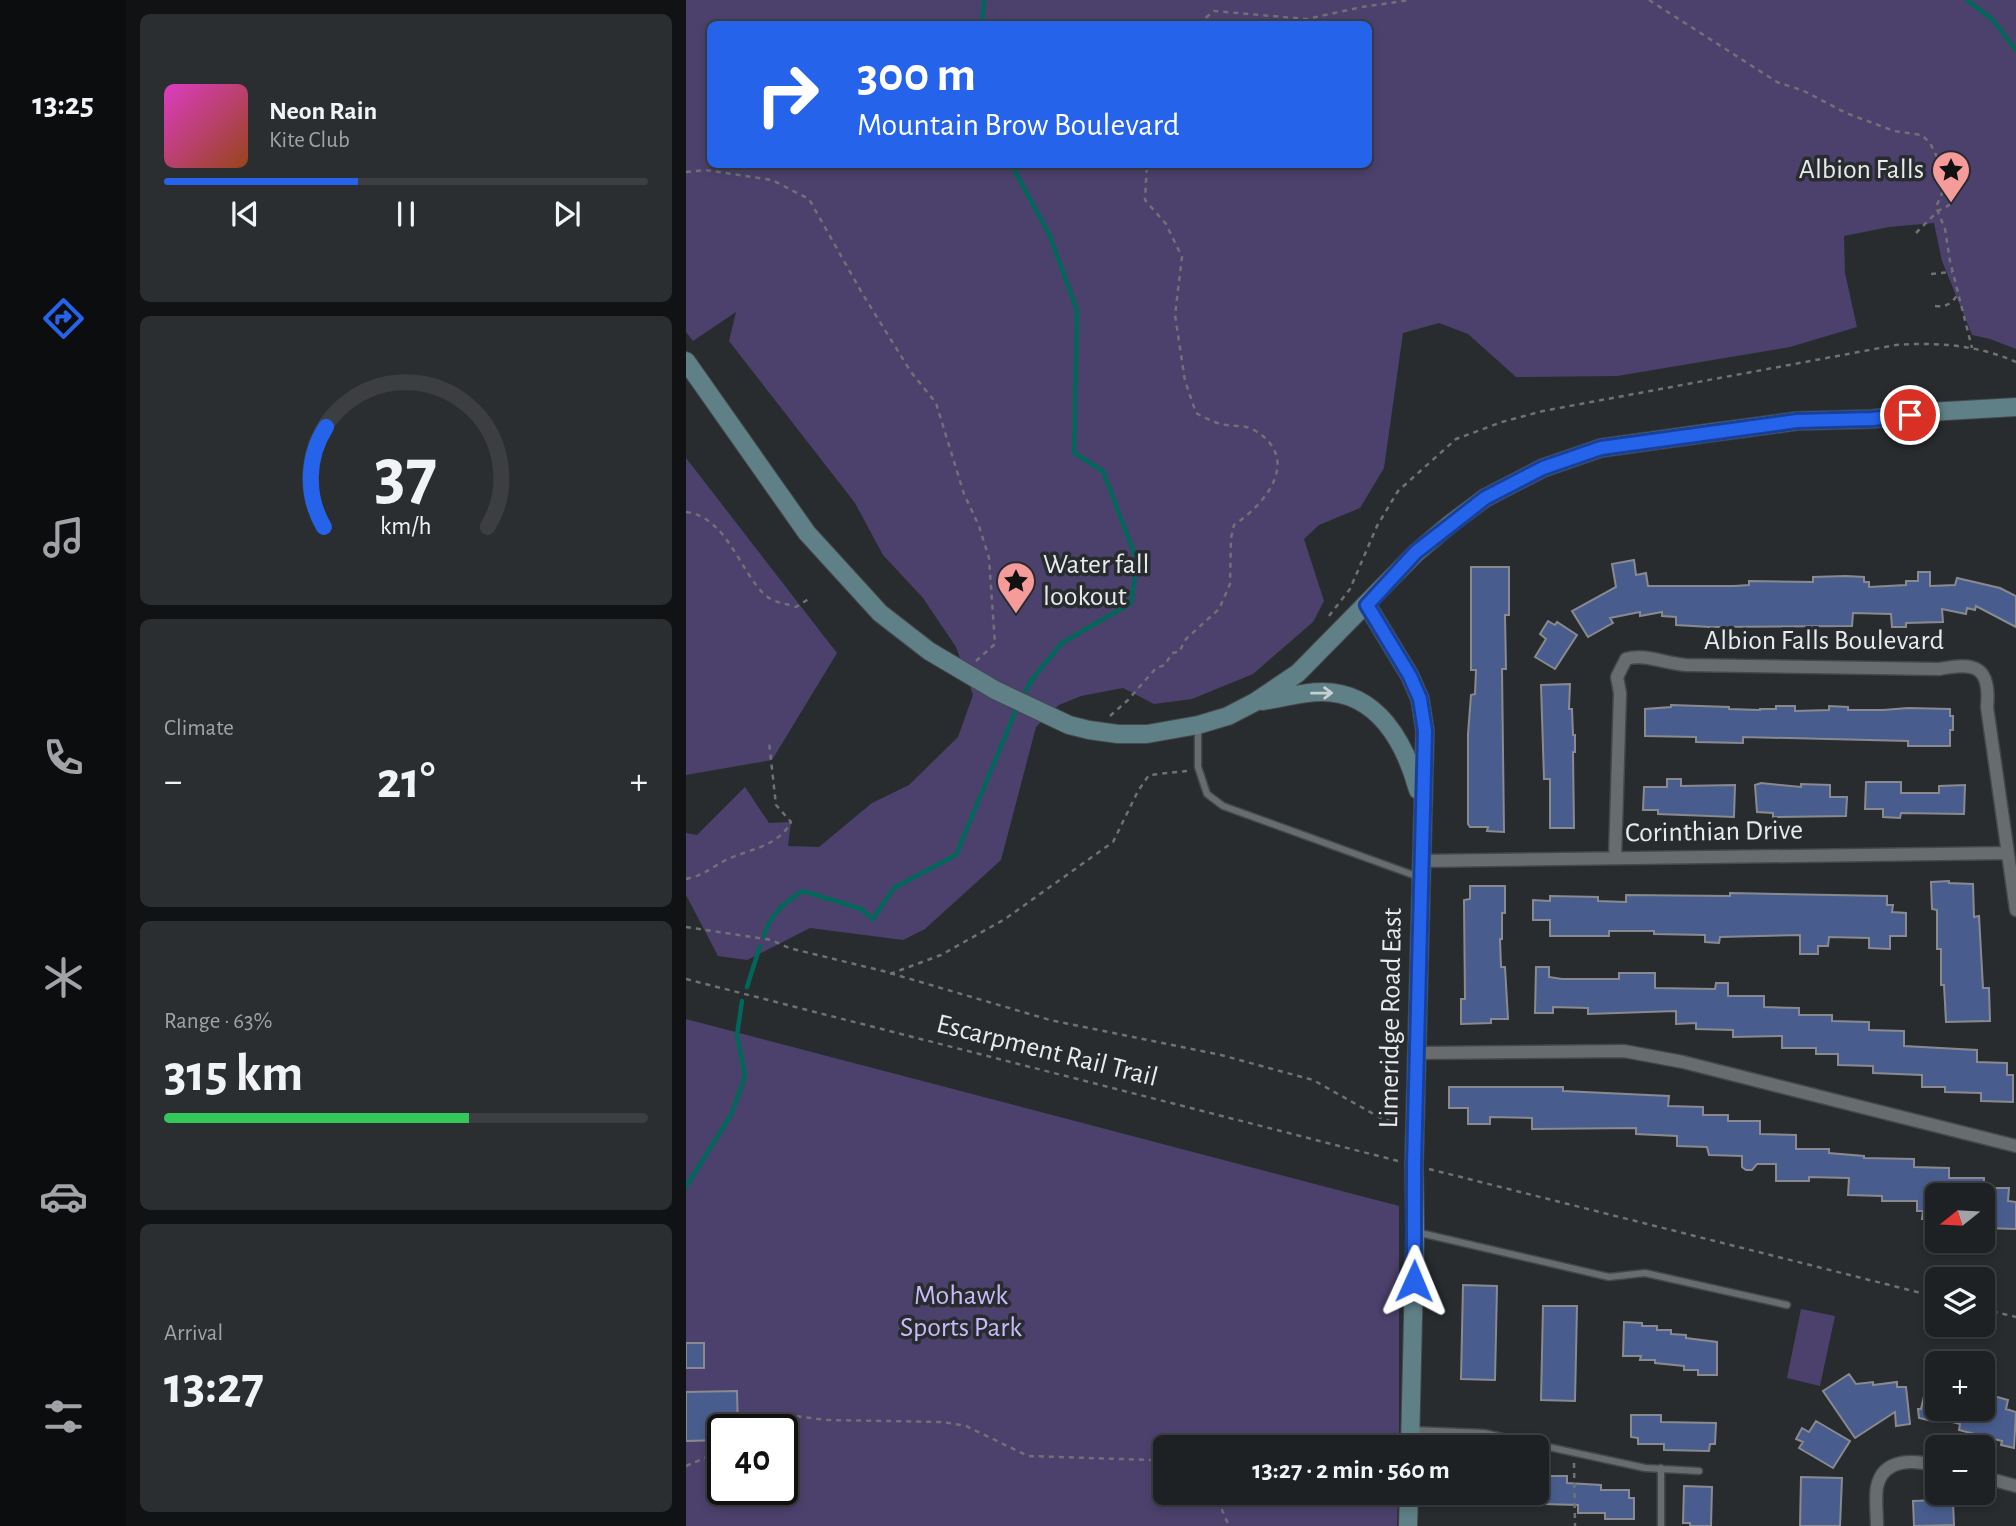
<!DOCTYPE html>
<html lang="en">
<head>
<meta charset="utf-8">
<style>
	body { margin:0; font-family:"Alegreya Sans",sans-serif; background:#2b2e30; color:#f1f3f6; height:100vh; display:flex; flex-direction:column; font-size:26px; white-space:nowrap }
	* { box-sizing:border-box; margin:0 }
	p { font-size:23px; color:#a1a3a6 }
	.icon { flex:none; width:38px; height:38px; fill:none; stroke:currentColor; stroke-width:2; stroke-linecap:round; stroke-linejoin:round }
	.map { position:relative; flex:1; overflow:hidden }
	.details { display:flex; flex-direction:column; gap:14px; padding:14px; background:#101213; width:560px }
	.details>* { flex:none }
	.guide { position:absolute; left:21px; top:21px; width:665px; height:147px; border-radius:10px; box-shadow:0 4px 10px #0003,0 0 0 2px #3c3e41; background:#2563eb; color:#fff; overflow:hidden }
	.needle { width:46px; rotate:252deg }
	.controls { position:absolute; left:1239px; top:1183px; display:grid; gap:14px }
	.controls a { display:grid; place-items:center; width:70px; height:70px; border-radius:10px; background:#1e2123; box-shadow:0 4px 10px #0003,0 0 0 2px #3c3e41; font-size:35px }
	.speed { position:absolute; left:21px; top:1414px; display:flex; gap:14px; font-size:35px; font-weight:700; text-align:center }
	.speed>* { display:grid; place-content:center; width:91px; height:91px; border-radius:50%; background:#1e2123; box-shadow:0 4px 10px #0003,0 0 0 2px #3c3e41; line-height:1 }
	.speed .limit { border:4px solid #111; border-radius:10px; background:#fff; color:#111 }
	.pin { position:absolute; display:grid; place-items:center; width:60px; height:60px; color:#fff; margin:-30px; border:4px solid #fff; border-radius:50%; box-shadow:0 2px 7px #0007 }
	.me { position:absolute; width:77px; margin:-38px; rotate:1deg; stroke-linejoin:round; filter:drop-shadow(0 0 5px #0008) }
	.turn { display:flex; align-items:center; gap:24px; height:147px; padding:0 35px; font-size:32px }
	.turn .icon { width:91px; height:91px; stroke-width:2.5 }
	.turn b { display:block; font-size:49px; line-height:60px }
	.big { font-size:52px; font-weight:700; line-height:1.1 }
	.details .card { flex:1; display:flex; flex-direction:column; justify-content:center; gap:10px; min-width:0; padding:0 24px; border-radius:10px; background:#2b2e30 }
	.details .dial { align-items:center; gap:0 }
	.dial svg { height:182px; overflow:visible; fill:none; stroke:#3c3e41; stroke-width:7; stroke-linecap:round; text-anchor:middle }
	.dial text { fill:#f1f3f6; stroke:none }
	.song { display:flex; align-items:center; gap:21px }
	.cover { width:84px; height:84px; border-radius:10px; background:linear-gradient(135deg,hsl(310 70% 55%),hsl(20 70% 35%)) }
	.played { height:7px; border-radius:4px; background:linear-gradient(90deg,#2563eb 40%,#3c3e41 40%) }
	.keys { display:flex; justify-content:space-around; direction:ltr }
	.heat { display:flex; justify-content:space-between; align-items:center; font-size:38px; direction:ltr }
	.charge { height:10px; border-radius:5px; background:linear-gradient(90deg,#34c759 63%,#3c3e41 0) }
	.trip { position:absolute; left:467px; top:1435px; width:396px; height:70px; border-radius:10px; background:#1e2123; box-shadow:0 4px 10px #0003,0 0 0 2px #3c3e41; font-weight:700; line-height:70px; text-align:center }
	main { display:flex; flex:1; min-height:0 }
	.dock { display:flex; flex-direction:column; width:126px; justify-content:space-around; align-items:center; background:#0c0d0e; color:#a1a3a6 }
	.dock .icon { width:49px; height:49px }
	.dock .active { color:#2563eb }
	.dock b { font-size:32px; color:#f1f3f6 }
	.map>svg:first-child { display:block }
	.green { fill:#4c416c; fill-rule:evenodd }
	.lines { fill:none; stroke-linecap:round; stroke-linejoin:round }
	.stream { stroke:#02675a; stroke-width:4.5 }
	.building { fill:#485d8d; stroke:#888a8f; stroke-width:2 }
	.lane-casing { stroke:#45474a; stroke-width:9 }
	.street-casing { stroke:#45474a; stroke-width:15 }
	.secondary-casing { stroke:#45474a; stroke-width:20 }
	.path { stroke:#6f7275; stroke-width:2.5; stroke-dasharray:5 5; stroke-linecap:butt }
	.lane { stroke:#676c6f; stroke-width:6 }
	.street { stroke:#676c6f; stroke-width:12 }
	.secondary { stroke:#5e8086; stroke-width:18 }
	.oneway { stroke:#c6d0d2 }
	.route-casing { stroke:#184099; stroke-width:18 }
	.route { stroke:#2563eb; stroke-width:12 }
	.labels { text-anchor:middle; dominant-baseline:central; stroke-width:7; stroke-linejoin:round; paint-order:stroke }
	.poi-label { font-size:28px; fill:#e8eaec; stroke:#282c2f; text-anchor:end }
	.street-label { font-size:28px; fill:#e8eaec; stroke:#282c2f }
	.park-label { font-size:28px; fill:#c9bbfb; stroke:#282c2f }
</style>
</head>
<body>
<main>
<nav class="dock">
<b>13:25</b>
<svg class="icon active" aria-label="directions" viewBox="0 0 24 24"><path d="M12 3l9 9-9 9-9-9zM9 14v-3h6M13 9l2 2-2 2"/></svg>
<svg class="icon" aria-label="music" viewBox="0 0 24 24"><path d="M9 18V5l10-2v13"/><circle cx="6" cy="18" r="3"/><circle cx="16" cy="16" r="3"/></svg>
<svg class="icon" aria-label="phone" viewBox="0 0 24 24"><path d="M5 4h4l2 5-3 2q2 4 5 5l2-3 5 2v4C11 20 4 13 5 4z"/></svg>
<svg class="icon" aria-label="climate" viewBox="0 0 24 24"><path d="M12 3v18M4 7l16 10M4 17L20 7"/></svg>
<svg class="icon" aria-label="car" viewBox="0 0 24 24"><path d="M5 17H2v-5l4-1 3-4h7l3 4 3 1v5h-3M9 17h6M6 11h13"/><circle cx="7" cy="17" r="2"/><circle cx="17" cy="17" r="2"/></svg>
<svg class="icon" aria-label="filters" viewBox="0 0 24 24"><path d="M4 7h16M4 17h16"/><circle cx="9" cy="7" r="2"/><circle cx="15" cy="17" r="2"/></svg>
</nav>
<section class="details">
<div class="card">
<div class="song"><i class="cover"></i><div><b>Neon Rain</b><p>Kite Club</p></div></div>
<div class="played"></div>
<div class="keys"><svg class="icon" aria-label="previous" viewBox="0 0 24 24"><path d="M18 5L8 12l10 7zM5 5v14"/></svg><svg class="icon" aria-label="pause" viewBox="0 0 24 24"><path d="M8 5v14M16 5v14"/></svg><svg class="icon" aria-label="next" viewBox="0 0 24 24"><path d="M6 5l10 7-10 7zM19 5v14"/></svg></div>
</div>
<div class="card dial"><svg viewBox="0 0 100 80">
<path d="M14 69A42 42 0 1 1 86 69"/>
<path d="M14 69A42 42 0 0 1 15 25" stroke="#2563eb"/>
<text x="50" y="56" font-size="32" font-weight="700">37</text>
<text x="50" y="72" font-size="11">km/h</text>
</svg></div>
<div class="card"><p>Climate</p>
<div class="heat"><a>−</a><b class="big">21°</b><a>+</a></div>
</div>
<div class="card"><p>Range · 63%</p><b class="big">315 km</b><div class="charge"></div></div>
<div class="card"><p>Arrival</p><b class="big">13:27</b></div>
</section>
<div class="map">
<svg width="1330" height="1526" viewBox="0 0 1330 1526">
	<rect width="100%" height="100%" fill="#282c2f"/>
	<path class="green" d="M 0,0 L 1330,0 L 1330,349 L 1304,339 L 1286,335 L 1256,261 L 1248,223 L 1203,227 L 1158,236 L 1159,273 L 1171,327 L 1104,347 L 931,376 L 830,377 L 782,334 L 753,323 L 717,333 L 698,468 L 674,508 L 633,525 L 618,539 L 638,601 L 627,622 L 567,674 L 506,699 L 468,704 L 437,688 L 395,696 L 373,705 L 350,727 L 315,860 L 239,929 L 217,940 L 124,928 L 61,960 L 32,956 L 0,895 L 0,833 L 11,835 L 59,787 L 83,823 L 105,822 L 102,846 L 133,847 L 186,803 L 223,785 L 272,737 L 287,695 L 270,647 L 237,598 L 197,555 L 169,503 L 43,341 L 50,312 L 7,341 L 0,332 ZM 24,24 L 682,24 L 682,164 L 24,164 Z
		M 0,458 L 151,653 L 86,760 L 0,775 Z
		M 0,1019 L 713,1206 L 713,1447 L 480,1447 L 480,1493 L 712,1493 L 711,1526 L 0,1526 ZM 37,1430 L 96,1430 L 96,1489 L 37,1489 Z
		M 1115,1309 L 1149,1316 L 1134,1386 L 1101,1378 Z"/>
	<g class="lines">
		<path class="stream" d="M 1281,0 L 1307,20 L 1330,50
			M 296,24 L 298,0
			M 325,164 L 363,234 L 391,310 L 388,453 L 417,471 L 451,561 L 445,603 L 376,643 L 343,683 L 346,681 L 336,697
			M 78,936 C 84,915 99,901 117,891 L 175,909 L 187,919 L 208,888 L 270,855 L 332,705
			M 61,987 L 74,946
			M 0,1187 L 46,1113 L 59,1076 L 51,1035 L 56,1001"/>
	</g>
	<path class="building" d="M 948,560 L 950,575 L 960,573 L 962,586 L 1048,586 L 1063,585 L 1063,581 L 1127,582 L 1127,577 L 1160,576 L 1178,577 L 1178,582 L 1183,582 L 1183,587 L 1220,585 L 1220,581 L 1232,581 L 1232,572 L 1244,572 L 1244,586 L 1269,585 L 1271,578 L 1314,588 L 1330,596 L 1330,627 L 1290,606 L 1289,610 L 1281,608 L 1280,614 L 1256,609 L 1257,622 L 1220,623 L 1220,627 L 1206,627 L 1205,614 L 1167,613 L 1166,626 L 1024,627 L 990,625 L 990,617 L 976,616 L 976,612 L 954,616 L 954,612 L 924,618 L 927,623 L 902,637 L 886,611 L 930,587 L 926,564 Z
		M 785,567 L 823,567 L 823,615 L 819,615 L 820,669 L 816,669 L 818,832 L 801,831 L 802,827 L 784,827 L 782,824 L 782,734 L 785,695 L 789,694 L 790,670 L 785,670 Z
		M 862,621 L 869,625 L 871,622 L 891,635 L 869,669 L 849,657 L 860,639 L 854,634 Z
		M 884,684 L 883,709 L 886,709 L 887,735 L 889,735 L 889,752 L 887,752 L 888,828 L 864,828 L 864,779 L 858,779 L 855,685 Z
		M 985,705 L 1043,707 L 1043,709 L 1074,710 L 1074,709 L 1090,709 L 1090,706 L 1109,706 L 1109,711 L 1143,710 L 1143,706 L 1162,707 L 1162,710 L 1197,710 L 1222,708 L 1264,709 L 1264,716 L 1267,716 L 1267,730 L 1264,730 L 1264,746 L 1222,746 L 1222,741 L 1057,737 L 1057,743 L 1010,742 L 1010,737 L 959,736 L 959,709 L 985,707 Z
		M 981,779 L 995,779 L 995,786 L 1049,785 L 1048,817 L 972,814 L 972,810 L 957,810 L 958,787 L 981,787 Z
		M 1180,782 L 1215,782 L 1215,793 L 1253,793 L 1253,786 L 1279,785 L 1278,814 L 1215,813 L 1214,818 L 1197,817 L 1197,809 L 1179,809 Z
		M 1075,783 L 1115,787 L 1115,784 L 1144,785 L 1144,797 L 1161,797 L 1160,816 L 1087,817 L 1087,813 L 1071,812 L 1069,785 Z
		M 1263,881 L 1263,883 L 1287,884 L 1288,917 L 1293,916 L 1297,988 L 1303,988 L 1304,1021 L 1260,1022 L 1258,985 L 1255,985 L 1255,949 L 1251,949 L 1251,910 L 1246,909 L 1245,882 Z
		M 784,886 L 819,886 L 819,913 L 816,913 L 816,939 L 814,939 L 815,967 L 819,967 L 822,1019 L 805,1019 L 805,1023 L 775,1024 L 775,999 L 779,999 L 778,900 L 784,899 Z
		M 1044,893 L 1201,896 L 1201,905 L 1207,905 L 1206,912 L 1220,913 L 1220,936 L 1204,936 L 1204,949 L 1183,948 L 1183,938 L 1143,937 L 1142,946 L 1132,946 L 1132,954 L 1114,954 L 1114,935 L 1034,937 L 1033,943 L 1019,942 L 1019,935 L 968,934 L 968,931 L 923,931 L 923,936 L 864,936 L 864,920 L 847,920 L 847,900 L 864,901 L 864,896 L 912,897 L 912,901 L 940,902 L 940,895 L 1044,896 Z
		M 850,967 L 863,967 L 863,977 L 876,979 L 933,979 L 933,973 L 969,973 L 969,988 L 1029,989 L 1030,983 L 1042,983 L 1042,996 L 1078,996 L 1078,1007 L 1113,1008 L 1113,1015 L 1146,1015 L 1146,1021 L 1183,1022 L 1183,1030 L 1218,1031 L 1218,1046 L 1291,1050 L 1291,1062 L 1321,1063 L 1321,1075 L 1327,1075 L 1327,1102 L 1295,1101 L 1295,1093 L 1259,1092 L 1259,1087 L 1236,1087 L 1236,1075 L 1187,1073 L 1187,1066 L 1152,1065 L 1152,1054 L 1130,1054 L 1130,1048 L 1096,1048 L 1096,1036 L 1047,1037 L 1047,1030 L 1010,1029 L 1010,1023 L 990,1024 L 990,1011 L 902,1014 L 902,1008 L 867,1007 L 867,1013 L 849,1013 Z
		M 763,1087 L 877,1087 L 877,1091 L 983,1096 L 982,1106 L 1017,1107 L 1017,1115 L 1042,1115 L 1042,1121 L 1074,1121 L 1074,1134 L 1110,1135 L 1110,1149 L 1143,1149 L 1143,1153 L 1178,1156 L 1178,1158 L 1228,1159 L 1228,1167 L 1263,1168 L 1263,1178 L 1298,1178 L 1298,1188 L 1323,1188 L 1322,1201 L 1330,1202 L 1330,1229 L 1301,1228 L 1302,1208 L 1297,1208 L 1297,1195 L 1251,1195 L 1251,1219 L 1236,1219 L 1237,1211 L 1231,1211 L 1231,1201 L 1196,1201 L 1196,1196 L 1162,1195 L 1163,1178 L 1123,1177 L 1123,1181 L 1090,1181 L 1090,1164 L 1071,1164 L 1066,1170 L 1060,1170 L 1056,1167 L 1056,1156 L 1023,1155 L 1021,1147 L 991,1146 L 991,1136 L 950,1134 L 950,1128 L 846,1129 L 846,1118 L 804,1117 L 804,1124 L 782,1124 L 782,1108 L 763,1108 Z
		M 777,1285 L 811,1286 L 809,1380 L 775,1379 Z
		M 857,1306 L 891,1306 L 889,1401 L 855,1400 Z
		M 938,1322 L 956,1323 L 956,1326 L 971,1326 L 971,1330 L 985,1330 L 985,1334 L 1000,1335 L 1000,1338 L 1031,1342 L 1031,1375 L 1012,1375 L 1012,1370 L 998,1370 L 998,1366 L 969,1363 L 969,1360 L 954,1360 L 955,1356 L 937,1356 Z
		M 0,1343 L 18,1343 L 18,1368 L 0,1368 Z
		M 1246,1362 L 1251,1363 L 1251,1409 L 1297,1409 L 1297,1393 L 1322,1400 L 1320,1409 L 1330,1412 L 1328,1448 L 1315,1445 L 1316,1441 L 1273,1430 L 1274,1424 L 1251,1418 L 1250,1422 L 1233,1418 L 1232,1409 L 1235,1409 Z
		M 1163,1374 L 1170,1384 L 1187,1382 L 1187,1385 L 1211,1382 L 1211,1387 L 1220,1387 L 1224,1424 L 1210,1426 L 1209,1412 L 1169,1438 L 1137,1391 Z
		M 51,1391 L 52,1430 L 37,1430 L 37,1440 L 0,1441 L 0,1392 Z
		M 945,1415 L 975,1415 L 975,1422 L 1030,1423 L 1029,1444 L 1024,1444 L 1023,1451 L 978,1450 L 978,1444 L 952,1444 L 952,1438 L 945,1437 Z
		M 1130,1421 L 1164,1441 L 1147,1468 L 1113,1448 L 1117,1442 L 1110,1439 L 1116,1428 L 1123,1432 Z
		M 850,1476 L 881,1476 L 881,1483 L 915,1485 L 915,1490 L 943,1490 L 943,1498 L 948,1498 L 948,1519 L 919,1519 L 919,1513 L 892,1513 L 892,1505 L 857,1504 L 857,1497 L 850,1497 Z
		M 1115,1477 L 1156,1478 L 1154,1526 L 1114,1526 Z
		M 998,1486 L 1026,1487 L 1025,1526 L 1004,1526 L 1004,1523 L 997,1523 Z
		M 1251,1500 L 1251,1502 L 1267,1502 L 1268,1525 L 1228,1526 L 1227,1501 Z"/>
	<g class="lines">
		<defs>
			<path id="lane" d="M 512,727 L 512,767 L 521,794 L 537,806 L 733,877
				M 730,1232 L 923,1277 L 959,1273 L 1101,1305
				M 726,1430 L 798,1433 L 959,1468 L 1013,1471
				M 975,1526 L 975,1468"/>
			<path id="street" d="M 929,858 L 934,693 L 931,677 L 940,659 C 959,653 980,664 1000,665 L 1253,669 C 1289,662 1305,666 1301,707 L 1330,910
				M 734,861 L 1322,853
				M 731,1053 L 938,1051 L 997,1062 L 1330,1146
				M 1297,1477 L 1330,1486
				M 1191,1526 C 1191,1514 1189,1499 1191,1487 C 1197,1457 1229,1460 1251,1466"/>
			<path id="secondary" d="M 0,361 L 121,533 L 194,613 L 243,651 L 309,690 L 383,725 L 403,730 L 432,734 L 461,734 L 512,725 L 542,716 L 569,702 L 612,673 L 730,553 L 763,525 L 799,498 L 857,468 L 915,448 L 1015,434 L 1111,421 L 1186,419 L 1243,412 L 1330,407
				M 681,605 L 724,676 L 734,699 L 739,731 L 728,1165 L 729,1232 L 724,1447
				M 576,701 C 596,698 616,692 636,692 C 692,692 719,743 732,790
				M 722,1526 L 723,1493"/>
		</defs>
		<use href="#lane" class="lane-casing"/>
		<use href="#street" class="street-casing"/>
		<use href="#secondary" class="secondary-casing"/>
		<path class="path" d="M 963,0 L 1091,82 L 1118,91 L 1160,113 L 1208,131 L 1236,135 L 1244,143 L 1257,169 L 1257,191 L 1250,207 L 1259,229 L 1264,261 L 1286,348
			M 512,24 L 528,11 L 621,19 L 676,7 L 724,0
			M 0,172 L 19,170 L 86,180 L 123,199 L 176,293 L 225,372 L 250,403 L 278,494 L 293,526 L 303,558 L 309,644 L 290,661
			M 1230,233 L 1252,211 L 1265,204
			M 1245,274 L 1266,272
			M 1249,306 C 1261,307 1265,304 1272,294
			M 0,512 C 41,517 54,572 79,595 C 88,603 99,603 110,607 L 124,598
			M 643,616 L 664,589 L 691,526 L 712,491 L 770,439 L 816,422 L 857,411 L 1210,345 C 1251,342 1292,345 1330,362
			M 424,716 L 442,700 L 470,668 L 479,665 L 486,653 L 493,652 L 500,639 L 533,609 L 544,584 L 545,538 L 548,525 C 581,503 616,458 568,430 C 558,424 546,427 535,424 C 527,422 518,417 510,413 L 499,381 L 489,315 L 496,257 L 480,224 L 459,200 L 461,164
			M 0,879 C 19,875 24,868 40,860 C 63,849 92,847 105,822 L 90,805 L 83,742
			M 0,927 L 85,940 L 103,948 L 197,971 L 364,1020 L 535,1055 L 627,1080 L 693,1117 L 712,1124
			M 204,974 L 255,955 L 319,919 L 427,842 L 452,791 L 463,775 L 501,771
			M 0,979 L 712,1161
			M 743,1169 L 1251,1297
			M 1297,1309 L 1330,1317
			M 65,1430 L 80,1419 L 94,1414 L 140,1420 L 257,1422 L 280,1426 L 342,1456 L 465,1460 L 480,1464
			M 888,1463 L 889,1526
			M 0,1466 L 37,1450
			M 524,1493 L 533,1503 L 543,1526"/>
		<use href="#lane" class="lane"/>
		<use href="#street" class="street"/>
		<use href="#secondary" class="secondary"/>
	</g>
	<defs><path id="oneway-shaft" d="M-6 0H5M1.5-3L5.5 0L1.5 3" fill="none" stroke-width="1.6" stroke-linecap="round" stroke-linejoin="round" transform="scale(1.75)"/></defs>
	<use class="oneway" href="#oneway-shaft" transform="translate(636 693) rotate(-1)"/>
	<g class="lines">
		<defs>
			<path id="route" d="M 728,1281 L 728,1165 L 739,731 L 734,699 L 724,676 L 681,605 L 730,552 L 799,498 L 857,468 L 915,448 L 1111,421 L 1186,419 L 1224,415"/>
		</defs>
		<use href="#route" class="route-casing"/>
		<use href="#route" class="route"/>
	</g>
	<defs>
		<symbol id="sight-pin" viewBox="-11 -11 22 30"><path d="M0 17L-7.5 6A9.5 9.5 0 1 1 7.5 6Z" fill="#f59b9a" stroke="#282c2f"/><path d="M0-6L1.8-2.2L6-1.7L2.9 1.2L3.7 5.4L0 3.3L-3.7 5.4L-2.9 1.2L-6-1.7L-1.8-2.2Z" fill="#111"/></symbol>
	</defs>
	<g fill-rule="evenodd">
		<use href="#sight-pin" x="1243" y="148" width="44" height="60"/>
		<use href="#sight-pin" x="308" y="559" width="44" height="60"/>
	</g>
	<g class="labels">
		<g class="poi-label">
			<text x="1238" y="170">Albion Falls</text>
			<text x="357" y="565" text-anchor="start">Water fall<tspan x="357" dy="32">lookout</tspan></text>
		</g>
		<g class="street-label">
			<text x="1138" y="641">Albion Falls Boulevard</text>
			<text transform="translate(1028 832) rotate(-1)">Corinthian Drive</text>
			<text transform="translate(705 1018) rotate(-89)">Limeridge Road East</text>
			<text transform="translate(361 1051) rotate(14)">Escarpment Rail Trail</text>
		</g>
		<g class="park-label">
			<text x="275" y="1296">Mohawk<tspan x="275" dy="32">Sports Park</tspan></text>
		</g>
	</g>
</svg>
<div class="controls">
<a><svg class="needle" viewBox="-14 -14 28 28"><path d="M0-13l5 13h-10z" fill="#e53935"/><path d="M0 13l5-13h-10z" fill="#a1a3a6"/></svg></a>
<a><svg class="icon" aria-label="layers" viewBox="0 0 24 24"><path d="M12 4l9 5-9 5-9-5zM3 14l9 5 9-5"/></svg></a>
<a>+</a>
<a>−</a>
</div>
<div class="speed"><div class="limit">40</div></div>
<div class="pin" style="left:1224px;top:415px;background:#d93025"><svg class="icon" aria-label="arrive" viewBox="0 0 24 24"><path d="M6 21V4h12l-3 4 3 4H6"/></svg></div>
<svg class="me" style="left:728px;top:1281px" viewBox="-20 -20 40 40"><path d="M0-17L14 15 0 8-14 15z" fill="#2563eb" stroke="#fff" stroke-width="4"/></svg>
<div class="trip">13:27 · 2 min · 560 m</div>
<div class="guide">
<div class="turn"><svg class="icon" aria-label="right" viewBox="0 0 24 24"><path d="M7 20v-9h11M14 6l5 5-5 5"/></svg><div><b>300 m</b>Mountain Brow Boulevard</div></div>
</div>
</div>
</main>
</body>
</html>
